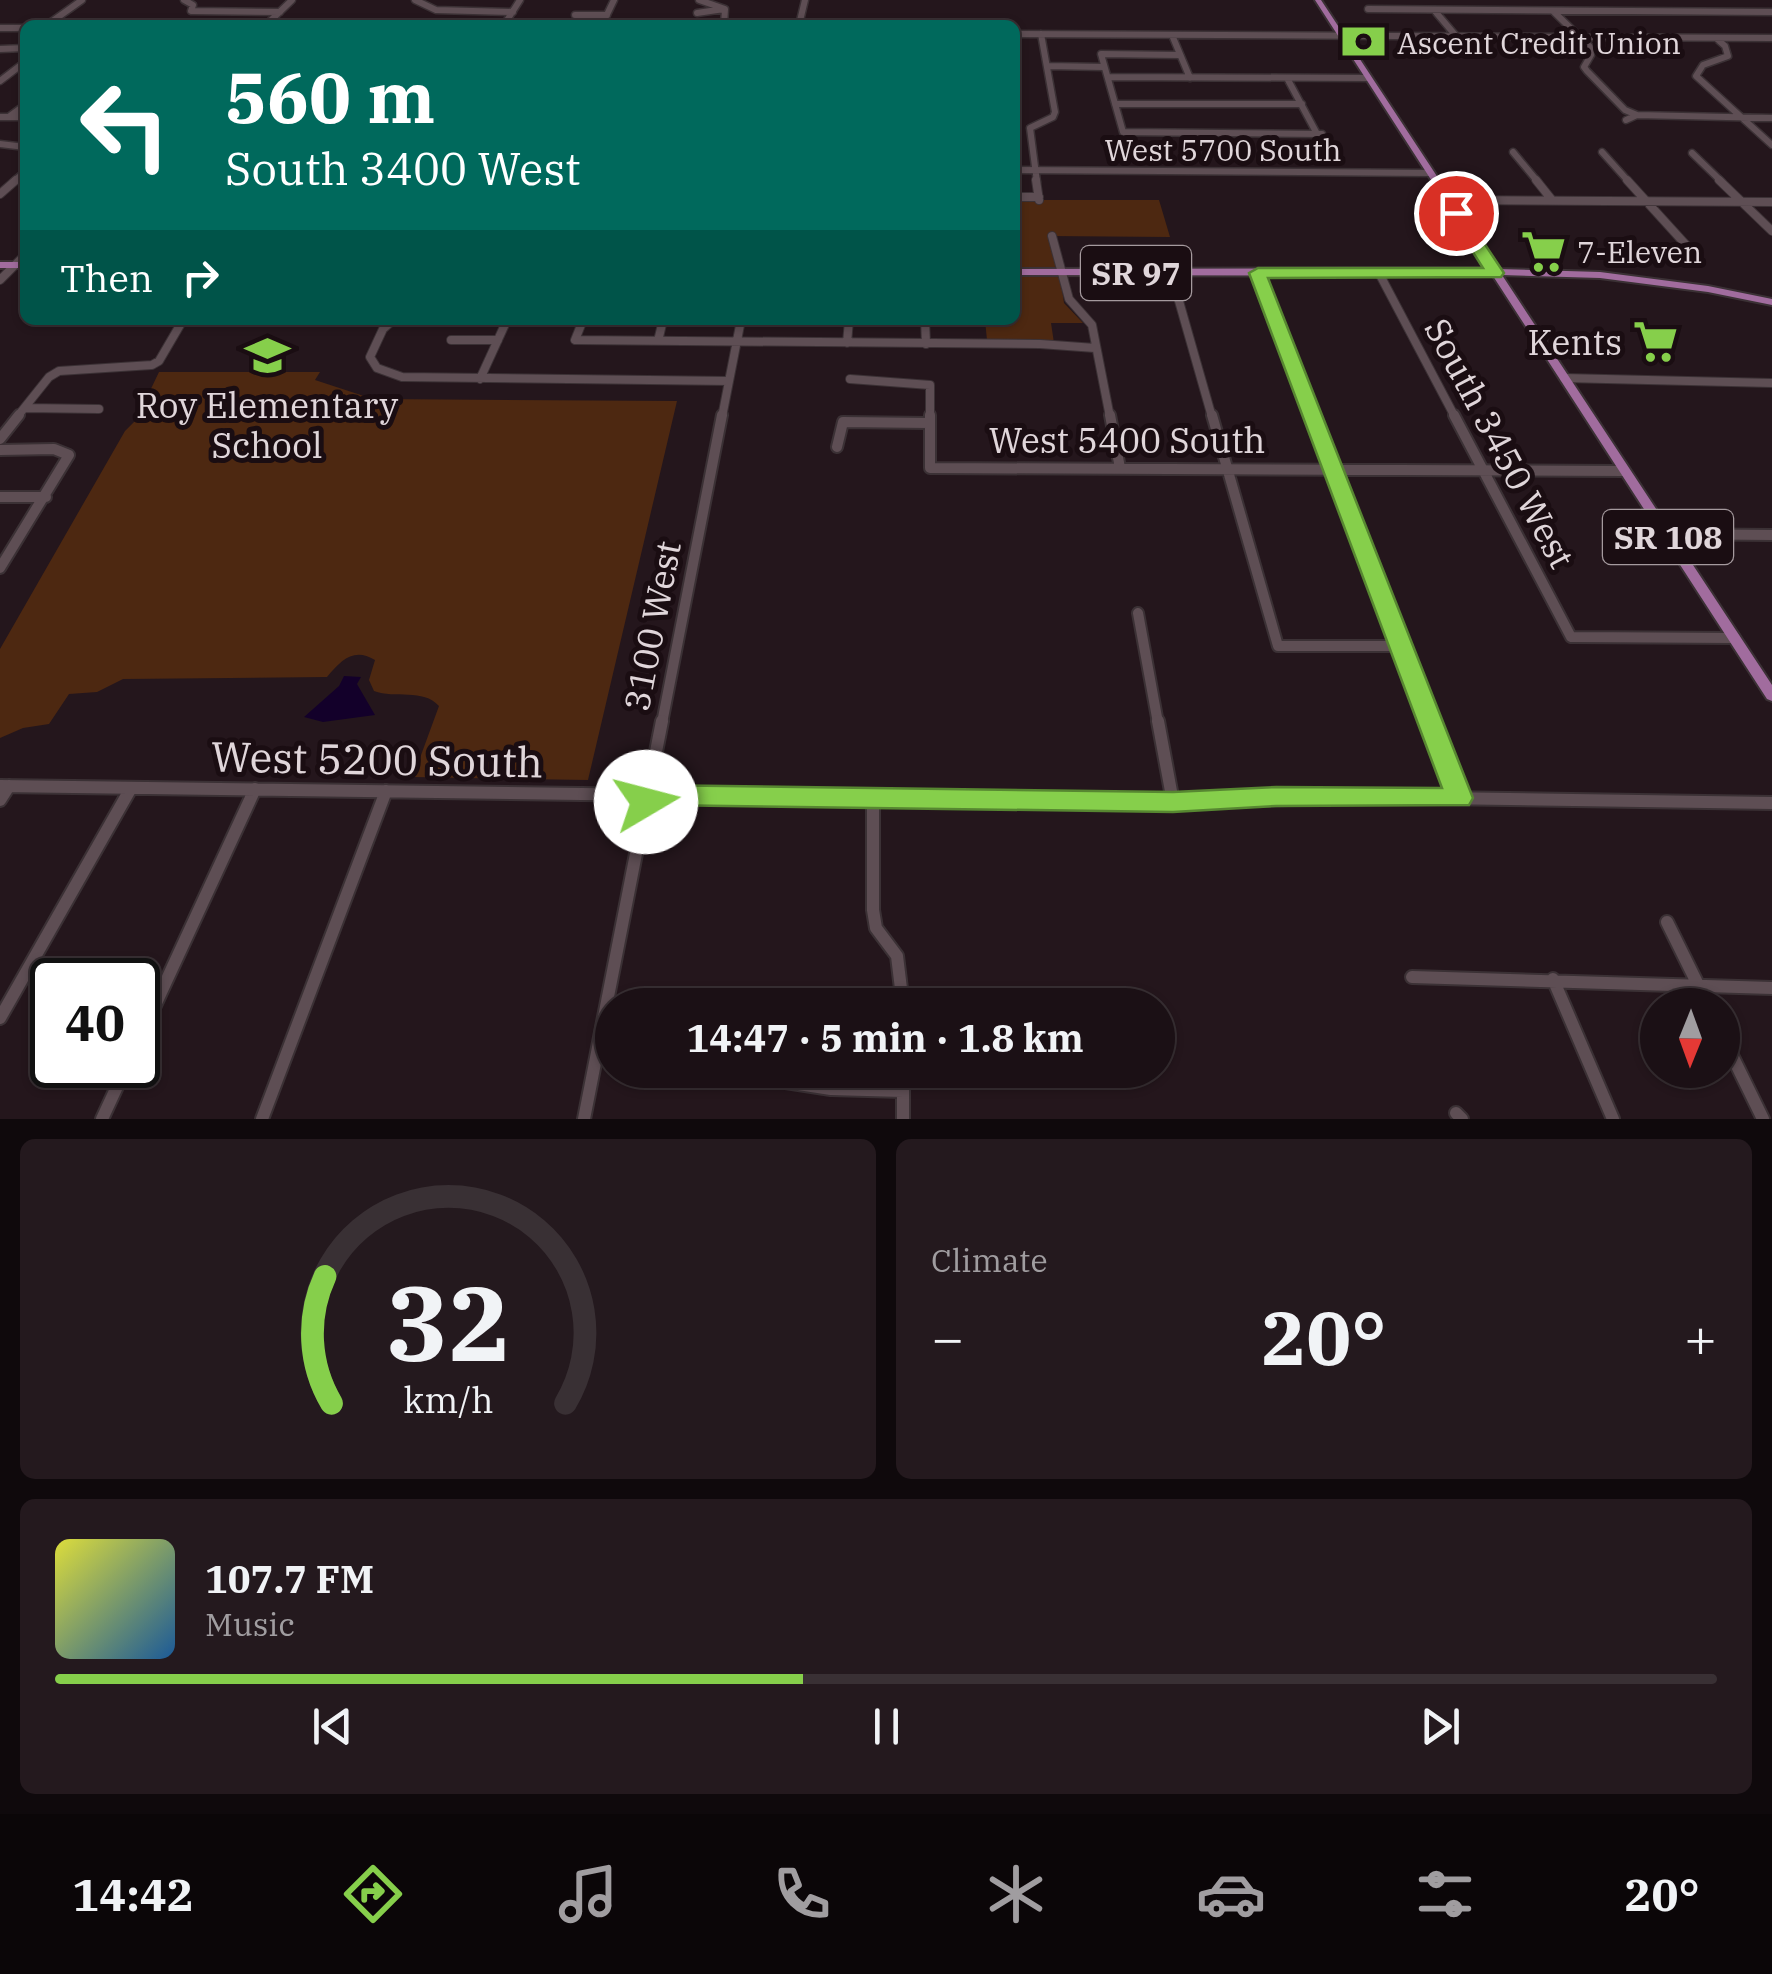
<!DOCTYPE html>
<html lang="en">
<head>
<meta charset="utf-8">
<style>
	body { margin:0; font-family:"IBM Plex Serif",serif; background:#24191e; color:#f1f3f6; height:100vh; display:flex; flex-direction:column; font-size:38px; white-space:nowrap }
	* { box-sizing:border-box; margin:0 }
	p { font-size:32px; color:#a09da0 }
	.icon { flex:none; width:55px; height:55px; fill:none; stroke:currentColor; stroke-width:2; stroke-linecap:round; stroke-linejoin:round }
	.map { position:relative; height:1119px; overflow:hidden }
	.drawer { display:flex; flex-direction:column; gap:20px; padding:20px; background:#0f090c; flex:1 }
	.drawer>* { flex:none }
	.guide { position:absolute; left:20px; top:20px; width:1000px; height:305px; border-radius:15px; box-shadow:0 2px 8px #0004,0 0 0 2px #393034; background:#00695c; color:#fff; overflow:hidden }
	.needle { width:65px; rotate:181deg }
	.tools { position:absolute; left:1640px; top:988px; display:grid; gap:20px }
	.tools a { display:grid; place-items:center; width:100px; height:100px; border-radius:50%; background:#1b1015; box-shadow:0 2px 8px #0004,0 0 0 2px #393034; font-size:50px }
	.speed { position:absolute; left:30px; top:958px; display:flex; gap:20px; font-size:50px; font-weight:700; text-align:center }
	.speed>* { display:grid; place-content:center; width:130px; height:130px; border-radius:50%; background:#1b1015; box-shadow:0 2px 8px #0004,0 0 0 2px #393034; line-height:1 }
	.speed .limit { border:5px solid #111; border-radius:15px; background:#fff; color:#111 }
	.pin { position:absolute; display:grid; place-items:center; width:85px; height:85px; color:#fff; margin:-42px; border:5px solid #fff; border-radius:50%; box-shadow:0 2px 10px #0007 }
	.me { position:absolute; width:110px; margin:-55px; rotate:82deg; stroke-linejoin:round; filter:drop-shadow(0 0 8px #0008) }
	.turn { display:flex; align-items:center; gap:35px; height:210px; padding:0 40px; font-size:45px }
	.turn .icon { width:130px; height:130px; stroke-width:2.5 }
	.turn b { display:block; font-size:70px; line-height:85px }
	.then { display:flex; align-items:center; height:95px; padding:0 40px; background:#0003; gap:20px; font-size:38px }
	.big { font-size:75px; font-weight:700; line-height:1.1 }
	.drawer .card { flex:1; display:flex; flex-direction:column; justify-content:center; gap:15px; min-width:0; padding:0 35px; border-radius:15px; background:#24191e }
	.drawer .dial { align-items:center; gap:0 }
	.dial svg { height:260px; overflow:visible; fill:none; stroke:#393034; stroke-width:7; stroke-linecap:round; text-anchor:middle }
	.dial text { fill:#f1f3f6; stroke:none }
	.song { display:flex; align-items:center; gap:30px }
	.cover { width:120px; height:120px; border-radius:15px; background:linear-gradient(135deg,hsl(60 70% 55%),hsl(210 70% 35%)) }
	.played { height:10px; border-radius:5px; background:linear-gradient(90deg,#86cf4b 45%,#393034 45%) }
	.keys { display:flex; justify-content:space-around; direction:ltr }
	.heat { display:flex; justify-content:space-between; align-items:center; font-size:55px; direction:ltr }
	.drawer .tiles { flex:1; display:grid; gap:20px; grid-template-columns:1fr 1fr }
	.card:last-child { grid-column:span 2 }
	.trip { position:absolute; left:595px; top:988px; width:580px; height:100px; border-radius:50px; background:#1b1015; box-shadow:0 2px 8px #0004,0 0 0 2px #393034; font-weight:700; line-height:100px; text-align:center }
	.tab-bar { display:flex; height:160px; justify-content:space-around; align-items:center; background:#0b0608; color:#a09da0 }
	.tab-bar .icon { width:70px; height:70px }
	.tab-bar .selected { color:#86cf4b }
	.tab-bar b { font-size:45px; color:#f1f3f6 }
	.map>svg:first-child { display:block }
	.green { fill:#4d2811 }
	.water { fill:#13002a }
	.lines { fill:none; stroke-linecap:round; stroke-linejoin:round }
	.minor-far3-casing { stroke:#3b3135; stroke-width:9 }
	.minor-far2-casing { stroke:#3b3135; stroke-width:10 }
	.minor-far1-casing { stroke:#3b3135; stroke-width:14 }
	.minor-casing { stroke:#3b3135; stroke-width:16 }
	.major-casing { stroke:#3b3135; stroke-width:4 }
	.minor-far3 { stroke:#5e4e54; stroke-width:6 }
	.minor-far2 { stroke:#5e4e54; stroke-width:8 }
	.minor-far1 { stroke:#5e4e54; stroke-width:10 }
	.minor { stroke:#5e4e54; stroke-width:12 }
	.major { fill:#a16c9e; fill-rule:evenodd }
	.route { fill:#86cf4b; stroke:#578731; stroke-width:2.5 }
	.labels { text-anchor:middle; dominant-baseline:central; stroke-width:10; stroke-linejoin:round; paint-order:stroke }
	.far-poi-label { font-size:30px; fill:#e0d6da; stroke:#1a0d12; text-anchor:start }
	.far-street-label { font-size:30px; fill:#e0d6da; stroke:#1a0d12 }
	.shield { fill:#1a0d12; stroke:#a59a9e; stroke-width:2.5 }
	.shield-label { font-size:32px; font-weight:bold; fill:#e0d6da }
	.poi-label { font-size:35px; fill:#e0d6da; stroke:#1a0d12; text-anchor:end }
	.street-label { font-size:35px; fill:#e0d6da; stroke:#1a0d12 }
	.near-street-label { font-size:42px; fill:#e0d6da; stroke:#1a0d12 }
</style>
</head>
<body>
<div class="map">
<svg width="1772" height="1119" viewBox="0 0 1772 1119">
	<rect width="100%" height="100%" fill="#24161c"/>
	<path class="green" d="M 1015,200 L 1159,200 L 1170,237 L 1048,236 L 1059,270 L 1015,269 Z
		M 1015,275 L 1060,275 L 1064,303 L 1083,323 L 1051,323 L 1054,343 L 987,340 L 985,320 L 1015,320 Z
		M 159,372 L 320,372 L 315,380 L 373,399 L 677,401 L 588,780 L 413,777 L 439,706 C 423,688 395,699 374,691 L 369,680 L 375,660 C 354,647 341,660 327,677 L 123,679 L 97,692 L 69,694 L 49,724 L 23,728 L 0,738 L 0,649 L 125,431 L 136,420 Z"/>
	<path class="water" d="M 344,676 L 361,677 L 357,684 L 375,715 L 323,722 L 304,717 L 339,686 Z"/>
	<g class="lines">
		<defs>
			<path id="minor-far3" d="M 184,0 L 193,5 L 191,11 L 280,12
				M 415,0 L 436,10 L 513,12
				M 699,0 L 725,9 L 724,25
				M 1368,9 L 1772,12
				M 1434,10 L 1456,36
				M 1553,11 L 1590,47 L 1591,55 L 1584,67 L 1587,71 L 1625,110 L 1637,115 L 1626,120
				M 697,13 L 724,9
				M 575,15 L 607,15
				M 47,25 L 82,0
				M 266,25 L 292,0
				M 504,25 L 520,0
				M 602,25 L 614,0
				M 799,25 L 805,0
				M 0,28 L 25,28
				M 1015,34 L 1772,38
				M 1172,35 L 1190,78
				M 1716,38 L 1725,46 L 1728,56 L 1703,65 L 1696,76 L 1772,145
				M 0,49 L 25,48
				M 1180,55 L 1101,54 L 1123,132 L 1322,134
				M 1047,66 L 1104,67
				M 1108,77 L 1368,78
				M 1287,78 L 1316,132
				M 0,81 L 25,62
				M 1115,104 L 1302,104
				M 1637,115 L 1772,118
				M 10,116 L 25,105
				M 0,117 L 25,117
				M 0,144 L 25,147
				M 1513,152 L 1538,182
				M 1602,152 L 1629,182
				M 1692,153 L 1722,182
				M 1015,170 L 1430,173
				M 13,182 L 20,176
				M 1037,182 L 1030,128 L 1053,117 L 1055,112 L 1041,34"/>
			<path id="minor-far2" d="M 1036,180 L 1039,200
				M 1536,180 L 1552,200
				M 1627,180 L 1697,257
				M 1719,180 L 1772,231
				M 0,194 L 16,180
				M 1015,197 L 1039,197
				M 1447,200 L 1772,202
				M 1052,236 L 1069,299 L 1092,325 L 1110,417
				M 1171,273 L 1212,417
				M 1258,273 L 1313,417
				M 1380,275 L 1455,417
				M 0,280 L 25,255
				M 393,320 L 383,329 L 370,357 L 377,368 L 402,377 L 729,381
				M 583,320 L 575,340 L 1040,344 L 1095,348
				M 925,320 L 926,344
				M 451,340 L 498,340
				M 658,341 L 663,320
				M 847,343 L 849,320
				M 1564,378 L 1772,383
				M 480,379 L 507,320
				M 850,379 L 930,385 L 930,417
				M 25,408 L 99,409
				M 17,417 L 49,377 L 59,371 L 152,365 L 159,361 L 183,320
				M 722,417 L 741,320"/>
			<path id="minor-far1" d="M 930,415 L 930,468 L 1624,471
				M 1110,415 L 1120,468
				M 1212,415 L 1278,646 L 1401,646
				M 1312,415 L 1430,723
				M 1454,415 L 1571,637
				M 0,439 L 19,415
				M 837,447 L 843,422 L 929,423
				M 0,450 L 54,449 L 69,455 L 0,568
				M 0,497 L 46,497
				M 1666,534 L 1772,535
				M 1138,613 L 1158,723
				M 1571,637 L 1735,638
				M 662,723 L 722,415"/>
			<path id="minor" d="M 1158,721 L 1173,802
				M 1429,721 L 1459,798
				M 0,786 L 1173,802 L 1371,797 L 1772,803
				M 873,798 L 873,910 L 876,928 L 897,956 L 903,1005
				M 0,800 L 9,786
				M 1667,922 L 1708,1005
				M 1412,977 L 1772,988
				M 1553,979 L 1613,1119
				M 0,1018 L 131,788
				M 1722,1035 L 1763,1119
				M 138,1042 L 255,789
				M 903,1070 L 903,1119
				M 759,1078 L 831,1089 L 903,1091
				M 1456,1113 L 1462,1119
				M 102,1119 L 127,1065
				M 262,1119 L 386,791
				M 584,1119 L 662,721"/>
			<path id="major" d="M 1315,0 L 1321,0 L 1498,269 L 1600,272 L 1708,286 L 1772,299 L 1772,305 L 1708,292 L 1600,278 L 1502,275 L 1772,685 L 1772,701 L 1767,699 L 1493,276 L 1015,275 L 1015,269 L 1488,268 Z
				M 0,262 L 25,262 L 25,268 L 0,268 Z"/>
		</defs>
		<use href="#minor-far3" class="minor-far3-casing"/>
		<use href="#minor-far2" class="minor-far2-casing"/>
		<use href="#minor-far1" class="minor-far1-casing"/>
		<use href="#minor" class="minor-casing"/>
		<use href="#major" class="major-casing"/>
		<use href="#minor-far3" class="minor-far3"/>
		<use href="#minor-far2" class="minor-far2"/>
		<use href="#minor-far1" class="minor-far1"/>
		<use href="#minor" class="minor"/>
		<use href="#major" class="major"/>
	</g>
	<path class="route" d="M 1456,208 L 1462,210 L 1504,273 L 1501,277 L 1268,278 L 1473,798 L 1469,805 L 1276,806 L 1173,812 L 657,805 L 646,811 L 636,808 L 633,795 L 637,788 L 647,785 L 1173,792 L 1276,787 L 1442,788 L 1249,273 L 1258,268 L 1483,268 L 1448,213 Z"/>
	<defs>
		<symbol id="bank-bare" viewBox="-9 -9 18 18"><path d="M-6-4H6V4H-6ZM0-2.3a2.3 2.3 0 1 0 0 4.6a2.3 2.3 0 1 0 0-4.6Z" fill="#86cf4b" stroke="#1a0d12" stroke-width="2.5" paint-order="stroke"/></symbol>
		<symbol id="supermarket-bare" viewBox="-9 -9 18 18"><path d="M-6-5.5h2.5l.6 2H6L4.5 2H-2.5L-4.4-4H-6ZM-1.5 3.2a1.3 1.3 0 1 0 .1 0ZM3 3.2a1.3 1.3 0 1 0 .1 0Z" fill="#86cf4b" stroke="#1a0d12" stroke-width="2.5" paint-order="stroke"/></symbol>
		<symbol id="school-bare" viewBox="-9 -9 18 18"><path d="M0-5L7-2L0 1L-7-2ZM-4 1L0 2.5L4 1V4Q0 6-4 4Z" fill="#86cf4b" stroke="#1a0d12" stroke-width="2.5" paint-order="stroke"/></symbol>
	</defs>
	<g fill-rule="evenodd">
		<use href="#bank-bare" x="1332" y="10" width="63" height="63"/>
		<use href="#supermarket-bare" x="1512" y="220" width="63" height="63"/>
		<use href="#supermarket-bare" x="1624" y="310" width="63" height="63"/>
		<use href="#school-bare" x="236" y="324" width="63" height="63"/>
	</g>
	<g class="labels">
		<g class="far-poi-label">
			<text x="1397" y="42">Ascent Credit Union</text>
			<text x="1577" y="251">7-Eleven</text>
		</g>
		<g class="far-street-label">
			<text x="1223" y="149">West 5700 South</text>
		</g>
		<g class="shield">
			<rect x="1081" y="246" width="110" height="54" rx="8"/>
			<rect x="1603" y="510" width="130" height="54" rx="8"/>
		</g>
		<g class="shield-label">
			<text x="1136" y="273">SR 97</text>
			<text x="1668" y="537">SR 108</text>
		</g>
		<g class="poi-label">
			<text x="1622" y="342">Kents</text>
			<text x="267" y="405" text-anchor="middle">Roy Elementary<tspan x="267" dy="40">School</tspan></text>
		</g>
		<g class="street-label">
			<text x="1127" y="440">West 5400 South</text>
			<text transform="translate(1500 443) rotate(62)">South 3450 West</text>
			<text transform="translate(652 626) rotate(-79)">3100 West</text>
		</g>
		<g class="near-street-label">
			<text transform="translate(377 759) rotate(1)">West 5200 South</text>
		</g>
	</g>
</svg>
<div class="tools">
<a><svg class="needle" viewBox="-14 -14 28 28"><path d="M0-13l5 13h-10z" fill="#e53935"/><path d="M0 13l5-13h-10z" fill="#a09da0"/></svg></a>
</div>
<div class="speed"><div class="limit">40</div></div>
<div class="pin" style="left:1456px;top:213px;background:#d93025"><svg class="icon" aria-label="arrive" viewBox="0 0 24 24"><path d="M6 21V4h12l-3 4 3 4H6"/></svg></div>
<svg class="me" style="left:646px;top:802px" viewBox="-20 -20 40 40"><circle r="19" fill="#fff"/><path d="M0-13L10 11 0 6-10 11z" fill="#86cf4b"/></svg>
<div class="trip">14:47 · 5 min · 1.8 km</div>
<div class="guide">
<div class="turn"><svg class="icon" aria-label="left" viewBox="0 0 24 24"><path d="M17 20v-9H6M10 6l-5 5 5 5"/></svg><div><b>560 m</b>South 3400 West</div></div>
<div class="then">Then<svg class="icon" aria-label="right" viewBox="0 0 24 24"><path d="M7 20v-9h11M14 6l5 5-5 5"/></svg></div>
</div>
</div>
<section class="drawer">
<div class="tiles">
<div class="card dial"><svg viewBox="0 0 100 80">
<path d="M14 69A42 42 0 1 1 86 69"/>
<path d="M14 69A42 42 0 0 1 12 30" stroke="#86cf4b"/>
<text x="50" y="56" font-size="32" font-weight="700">32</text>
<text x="50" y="72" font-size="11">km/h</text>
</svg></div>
<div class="card"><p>Climate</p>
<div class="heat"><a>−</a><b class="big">20°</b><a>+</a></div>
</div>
<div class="card">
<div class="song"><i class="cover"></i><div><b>107.7 FM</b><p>Music</p></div></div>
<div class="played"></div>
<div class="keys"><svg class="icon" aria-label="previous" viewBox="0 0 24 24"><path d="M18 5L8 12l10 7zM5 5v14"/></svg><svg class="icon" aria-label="pause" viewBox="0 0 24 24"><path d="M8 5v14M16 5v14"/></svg><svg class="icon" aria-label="next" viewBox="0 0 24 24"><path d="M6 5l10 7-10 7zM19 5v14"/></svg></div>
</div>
</div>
</section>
<nav class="tab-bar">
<b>14:42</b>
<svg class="icon selected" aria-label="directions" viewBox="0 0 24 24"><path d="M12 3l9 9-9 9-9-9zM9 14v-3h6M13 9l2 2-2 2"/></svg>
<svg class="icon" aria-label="music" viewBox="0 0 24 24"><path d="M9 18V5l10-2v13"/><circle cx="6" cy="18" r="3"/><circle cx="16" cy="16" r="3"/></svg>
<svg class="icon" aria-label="phone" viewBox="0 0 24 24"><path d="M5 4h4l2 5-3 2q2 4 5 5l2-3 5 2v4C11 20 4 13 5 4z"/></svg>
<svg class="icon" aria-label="climate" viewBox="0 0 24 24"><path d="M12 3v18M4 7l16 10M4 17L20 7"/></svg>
<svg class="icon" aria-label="car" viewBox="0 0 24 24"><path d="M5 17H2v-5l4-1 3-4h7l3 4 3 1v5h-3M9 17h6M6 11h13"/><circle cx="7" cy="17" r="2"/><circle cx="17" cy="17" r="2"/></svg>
<svg class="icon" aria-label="filters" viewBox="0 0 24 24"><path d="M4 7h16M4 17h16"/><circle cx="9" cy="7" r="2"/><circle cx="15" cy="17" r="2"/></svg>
<b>20°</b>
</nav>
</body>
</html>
